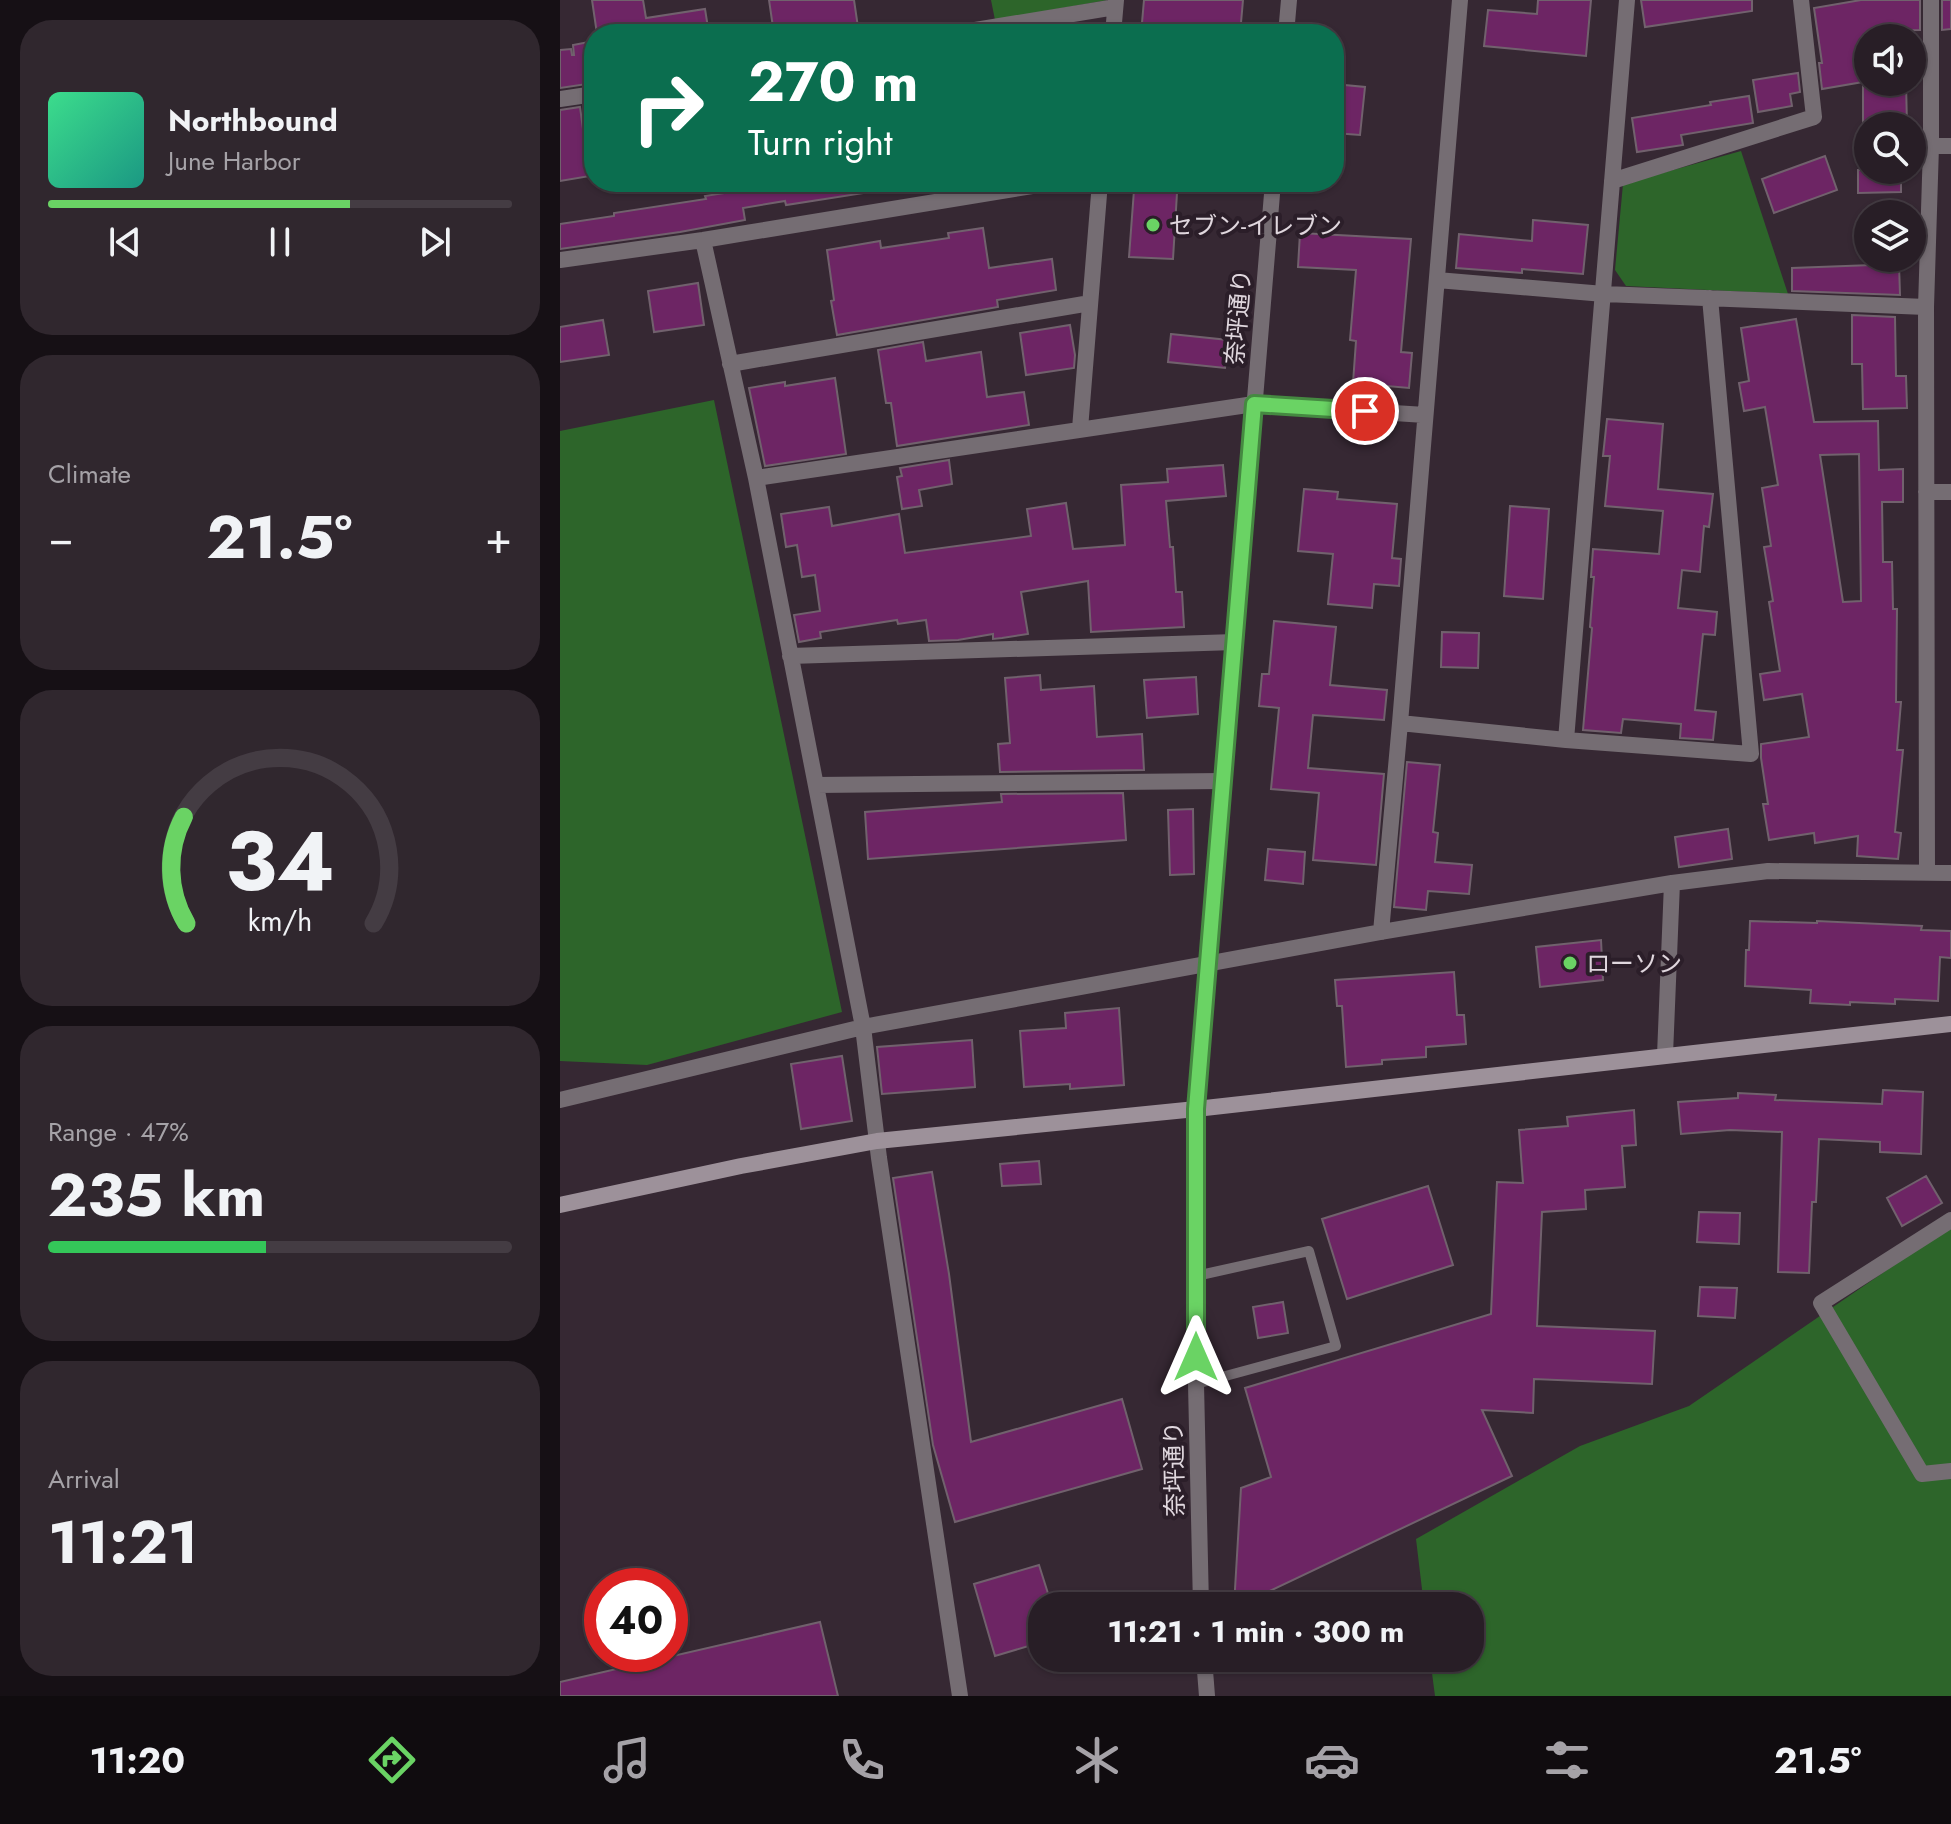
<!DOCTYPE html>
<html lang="en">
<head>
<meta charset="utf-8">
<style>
	body { margin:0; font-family:Jost,"Noto Sans JP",sans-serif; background:#30272e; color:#f1f3f6; height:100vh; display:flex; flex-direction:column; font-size:30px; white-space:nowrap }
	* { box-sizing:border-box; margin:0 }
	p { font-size:26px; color:#a5a2a7 }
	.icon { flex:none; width:44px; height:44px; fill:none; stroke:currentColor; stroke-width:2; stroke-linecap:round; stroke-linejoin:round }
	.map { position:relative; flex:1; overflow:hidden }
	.sheet { display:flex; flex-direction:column; gap:20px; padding:20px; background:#161015; width:560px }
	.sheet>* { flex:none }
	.banner { position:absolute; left:24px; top:24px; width:760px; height:168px; border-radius:32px; box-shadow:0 2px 6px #0004,0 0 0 2px #443c43; background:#0b6e4f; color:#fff; overflow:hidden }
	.buttons { position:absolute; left:1294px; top:24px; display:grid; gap:16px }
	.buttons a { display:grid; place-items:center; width:72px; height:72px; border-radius:50%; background:#281e26; box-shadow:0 2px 6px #0004,0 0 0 2px #443c43; font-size:40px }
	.speed { position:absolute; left:24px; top:1568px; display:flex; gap:16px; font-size:40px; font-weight:700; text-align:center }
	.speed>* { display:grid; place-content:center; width:104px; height:104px; border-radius:50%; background:#281e26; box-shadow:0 2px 6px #0004,0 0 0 2px #443c43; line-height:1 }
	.speed .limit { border:12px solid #d22; background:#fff; color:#111 }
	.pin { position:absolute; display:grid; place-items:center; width:68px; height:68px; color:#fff; margin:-34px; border:4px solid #fff; border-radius:50%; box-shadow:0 2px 8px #0007 }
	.me { position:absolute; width:88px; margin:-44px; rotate:0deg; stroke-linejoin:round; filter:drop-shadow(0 0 6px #0008) }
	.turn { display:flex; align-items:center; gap:28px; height:168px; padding:0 32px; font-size:36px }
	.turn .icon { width:104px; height:104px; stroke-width:2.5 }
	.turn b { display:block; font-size:56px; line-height:68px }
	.big { font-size:60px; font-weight:700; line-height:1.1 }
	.sheet .card { flex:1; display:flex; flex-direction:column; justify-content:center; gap:12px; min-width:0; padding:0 28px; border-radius:32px; background:#30272e }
	.sheet .dial { align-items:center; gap:0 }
	.dial svg { height:208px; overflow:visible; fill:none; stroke:#443c43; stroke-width:7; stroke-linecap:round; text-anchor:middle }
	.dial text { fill:#f1f3f6; stroke:none }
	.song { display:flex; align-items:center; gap:24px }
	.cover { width:96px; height:96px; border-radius:12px; background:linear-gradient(135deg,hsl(150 70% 55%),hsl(170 70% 35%)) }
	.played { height:8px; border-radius:4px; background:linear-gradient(90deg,#6ad364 65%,#443c43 65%) }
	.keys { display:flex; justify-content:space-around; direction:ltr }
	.heat { display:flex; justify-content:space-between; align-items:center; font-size:44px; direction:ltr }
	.charge { height:12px; border-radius:6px; background:linear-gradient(90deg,#34c759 47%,#443c43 0) }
	.trip { position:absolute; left:468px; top:1592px; width:456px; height:80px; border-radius:32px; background:#281e26; box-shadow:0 2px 6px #0004,0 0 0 2px #443c43; font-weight:700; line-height:80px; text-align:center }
	.tab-bar { display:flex; height:128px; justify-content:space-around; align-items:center; background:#100c0f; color:#a5a2a7 }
	.tab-bar .icon { width:56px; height:56px }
	.tab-bar .current { color:#6ad364 }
	.tab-bar b { font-size:36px; color:#f1f3f6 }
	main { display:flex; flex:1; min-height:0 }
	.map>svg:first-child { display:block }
	.green { fill:#2d652a }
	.building { fill:#6d2564; stroke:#71616d; stroke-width:2; fill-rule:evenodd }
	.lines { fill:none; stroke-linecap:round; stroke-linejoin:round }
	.service { stroke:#756d73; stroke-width:10 }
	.minor { stroke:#756d73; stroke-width:16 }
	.tertiary { stroke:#756d73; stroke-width:16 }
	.secondary { stroke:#9d919a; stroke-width:16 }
	.route-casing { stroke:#458941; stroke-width:20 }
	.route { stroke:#6ad364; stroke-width:14 }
	.poi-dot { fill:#6ad364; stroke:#2b1e29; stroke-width:3 }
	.labels { text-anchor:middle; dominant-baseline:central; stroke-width:8; stroke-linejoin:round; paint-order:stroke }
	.poi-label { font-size:24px; fill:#e0d7de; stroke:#2b1e29; text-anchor:start }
	.street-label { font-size:24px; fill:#e0d7de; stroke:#2b1e29 }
</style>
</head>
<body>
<main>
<section class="sheet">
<div class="card">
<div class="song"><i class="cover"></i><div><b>Northbound</b><p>June Harbor</p></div></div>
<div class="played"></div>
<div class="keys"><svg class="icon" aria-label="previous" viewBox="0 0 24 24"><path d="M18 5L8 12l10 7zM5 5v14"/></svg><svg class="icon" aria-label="pause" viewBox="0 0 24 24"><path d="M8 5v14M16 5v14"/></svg><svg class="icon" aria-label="next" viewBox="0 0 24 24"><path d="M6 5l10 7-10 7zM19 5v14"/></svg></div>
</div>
<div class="card"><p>Climate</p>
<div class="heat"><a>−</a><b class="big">21.5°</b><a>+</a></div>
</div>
<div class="card dial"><svg viewBox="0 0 100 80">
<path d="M14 69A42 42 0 1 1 86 69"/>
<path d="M14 69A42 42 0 0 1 13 28" stroke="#6ad364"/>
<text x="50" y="56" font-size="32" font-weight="700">34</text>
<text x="50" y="72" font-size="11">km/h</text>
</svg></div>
<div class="card"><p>Range · 47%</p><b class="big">235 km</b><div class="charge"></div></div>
<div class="card"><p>Arrival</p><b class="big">11:21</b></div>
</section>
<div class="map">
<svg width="1391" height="1696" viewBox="0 0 1391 1696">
	<rect width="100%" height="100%" fill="#362833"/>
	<path class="green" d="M 431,0 L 548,0 L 435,20 Z
		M 1181,151 L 1228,294 L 1066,286 L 1055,270 L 1063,184 Z
		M 154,400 L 282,1012 L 87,1065 L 0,1061 L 0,431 Z
		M 1391,1226 L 1391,1696 L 875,1696 L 870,1658 L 910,1658 L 910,1606 L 864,1606 L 856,1539 L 1020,1446 L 1129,1406 Z"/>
	<path class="building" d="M 32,0 L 83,0 L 86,18 L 145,9 L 149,34 L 37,34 Z
		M 209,0 L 294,0 L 299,34 L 214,34 Z
		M 584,0 L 683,0 L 680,34 L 581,34 Z
		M 978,0 L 1031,0 L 1026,56 L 924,46 L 928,10 L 977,14 Z
		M 1081,0 L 1192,0 L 1192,11 L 1085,27 Z
		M 1301,0 L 1360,0 L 1360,30 L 1308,31 L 1308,82 L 1306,82 L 1346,82 L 1347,126 L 1303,126 L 1303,82 L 1262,89 L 1259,63 L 1262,63 L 1254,8 Z
		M 1382,0 L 1391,0 L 1391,29 L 1382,30 Z
		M 34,41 L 34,83 L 0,88 L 0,50 L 11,49 L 12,55 L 14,55 L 13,45 Z
		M 1238,73 L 1240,92 L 1230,94 L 1232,106 L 1198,112 L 1193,80 Z
		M 774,84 L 805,87 L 800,135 L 774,133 Z
		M 1189,96 L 1193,123 L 1121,135 L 1123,145 L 1077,152 L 1072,118 L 1151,105 L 1150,102 Z
		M 20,107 L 23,129 L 34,127 L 34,165 L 29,166 L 30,176 L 0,181 L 0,110 Z
		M 1265,156 L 1277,190 L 1214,213 L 1202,179 Z
		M 1298,170 L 1341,170 L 1341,192 L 1298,193 Z
		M 183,182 L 304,182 L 304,193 L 226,205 L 225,201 L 183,208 L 185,220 L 120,232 L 0,249 L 0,224 L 54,216 L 54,213 L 146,199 L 145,196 L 184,190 Z
		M 574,190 L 617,193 L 613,259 L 569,257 Z
		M 973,220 L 1028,225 L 1023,274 L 962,269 L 962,273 L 896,268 L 899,234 L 972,241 Z
		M 423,228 L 429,268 L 492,259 L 496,290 L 437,300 L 438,307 L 277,335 L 271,301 L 274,300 L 267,250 L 320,241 L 321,248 L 389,238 L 388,233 Z
		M 740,233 L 851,239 L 841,352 L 852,353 L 849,388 L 793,383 L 796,341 L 790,340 L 796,270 L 738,267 Z
		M 1339,264 L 1340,295 L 1232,291 L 1232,268 Z
		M 138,283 L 144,325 L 94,332 L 88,291 Z
		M 1292,315 L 1335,317 L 1336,376 L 1346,376 L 1347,408 L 1303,409 L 1302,364 L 1292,364 Z
		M 1236,319 L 1254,422 L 1318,421 L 1319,470 L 1343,469 L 1343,502 L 1322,502 L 1323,562 L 1332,562 L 1333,609 L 1337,609 L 1336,702 L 1341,702 L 1337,750 L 1343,750 L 1335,832 L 1341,833 L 1338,859 L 1297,856 L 1298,836 L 1255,843 L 1254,833 L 1209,840 L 1203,804 L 1208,804 L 1201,758 L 1201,744 L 1249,737 L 1242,694 L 1204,700 L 1200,674 L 1220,671 L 1209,602 L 1213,601 L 1204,547 L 1211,546 L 1202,488 L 1218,485 L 1205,407 L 1184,411 L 1179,383 L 1189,381 L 1181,328 ZM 1299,454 L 1301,601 L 1283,602 L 1260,455 Z
		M 43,320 L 49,355 L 0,362 L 0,327 Z
		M 510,325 L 515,355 L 514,368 L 466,375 L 460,333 Z
		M 611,334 L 668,340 L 665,368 L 608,362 Z
		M 363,342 L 366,361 L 421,352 L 427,397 L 464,392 L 469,425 L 337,446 L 331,403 L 326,403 L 318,350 Z
		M 275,378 L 286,454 L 205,466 L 189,388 L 225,382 L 225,386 Z
		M 1047,419 L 1103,424 L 1098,489 L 1153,494 L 1149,527 L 1144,526 L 1140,572 L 1122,570 L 1118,608 L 1157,612 L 1155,635 L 1143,634 L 1135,710 L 1156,712 L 1153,740 L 1120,738 L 1121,724 L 1063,719 L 1061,733 L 1023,730 L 1032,628 L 1030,627 L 1034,577 L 1031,577 L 1033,549 L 1099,554 L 1103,511 L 1045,506 L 1050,456 L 1043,456 Z
		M 389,460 L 392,484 L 359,490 L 362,506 L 342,509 L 337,477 L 342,476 L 340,468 Z
		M 663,465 L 666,496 L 606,501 L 610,547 L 613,547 L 616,592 L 622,592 L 624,627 L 531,632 L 528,581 L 461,592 L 468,634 L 442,638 L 433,639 L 433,634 L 398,640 L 369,641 L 366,620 L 338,624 L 337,620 L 260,632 L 261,638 L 239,642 L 234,615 L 260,611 L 255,575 L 242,577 L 237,545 L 226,547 L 221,514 L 269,507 L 272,526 L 339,514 L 345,553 L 471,536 L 467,509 L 506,503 L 513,549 L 565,545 L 561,485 L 608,482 L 607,469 Z
		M 744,489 L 778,492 L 777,499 L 837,504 L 832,558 L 841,559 L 839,586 L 814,584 L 812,608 L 768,604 L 773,554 L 738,551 Z
		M 950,506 L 989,509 L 983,599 L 944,596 Z
		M 714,621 L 776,627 L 770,685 L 827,690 L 824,720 L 753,715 L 748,768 L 824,774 L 816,865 L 753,860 L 759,793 L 711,789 L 719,708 L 699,706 L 702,674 L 709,674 Z
		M 882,632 L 919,633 L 918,668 L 881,667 Z
		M 480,675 L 481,690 L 534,686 L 537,737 L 582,734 L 584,770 L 440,772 L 438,744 L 450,743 L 445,678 Z
		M 636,677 L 638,714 L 587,718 L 584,680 Z
		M 847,762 L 880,765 L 873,832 L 878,833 L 875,862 L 912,865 L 909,894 L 868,891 L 866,910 L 834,907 Z
		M 563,793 L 566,840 L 308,859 L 305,812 L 442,802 L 441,794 Z
		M 633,809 L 634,874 L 610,875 L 608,810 Z
		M 1168,829 L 1172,859 L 1119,867 L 1115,837 Z
		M 708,849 L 745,852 L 743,884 L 705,880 Z
		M 1190,921 L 1257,923 L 1257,921 L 1362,926 L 1361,930 L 1391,931 L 1391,958 L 1380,957 L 1378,1001 L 1335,999 L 1335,1004 L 1290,1002 L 1290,1005 L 1250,1003 L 1251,990 L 1185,986 L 1186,950 L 1189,950 Z
		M 1041,940 L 1043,980 L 980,987 L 976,947 Z
		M 894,972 L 897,1015 L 904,1015 L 906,1044 L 866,1047 L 866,1057 L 822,1060 L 822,1064 L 786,1067 L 782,1006 L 777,1006 L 775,980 Z
		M 559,1008 L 564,1085 L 510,1089 L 510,1084 L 464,1087 L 460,1031 L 506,1028 L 505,1013 Z
		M 412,1040 L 415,1087 L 322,1094 L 317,1047 Z
		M 282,1056 L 292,1121 L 241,1129 L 231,1064 Z
		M 1323,1090 L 1363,1092 L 1361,1154 L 1320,1152 L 1320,1142 L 1259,1139 L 1256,1202 L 1252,1202 L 1249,1273 L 1218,1272 L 1222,1132 L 1170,1130 L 1121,1134 L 1118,1102 L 1178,1098 L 1178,1093 L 1216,1095 L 1215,1100 L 1322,1104 Z
		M 1074,1110 L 1076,1145 L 1062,1146 L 1065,1187 L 1025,1190 L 1026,1209 L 982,1212 L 977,1326 L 1095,1331 L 1092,1384 L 974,1379 L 973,1413 L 922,1410 L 952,1476 L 678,1606 L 674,1606 L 681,1488 L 711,1477 L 685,1388 L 931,1314 L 937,1182 L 963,1183 L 959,1130 L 1008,1126 L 1007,1117 Z
		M 479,1161 L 481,1184 L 442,1186 L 440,1164 Z
		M 372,1172 L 389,1274 L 411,1442 L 562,1399 L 582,1469 L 395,1522 L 373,1445 L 333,1178 Z
		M 1366,1176 L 1382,1203 L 1342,1226 L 1327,1198 Z
		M 868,1186 L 893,1265 L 787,1299 L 762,1219 Z
		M 1139,1212 L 1180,1213 L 1179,1244 L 1137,1242 Z
		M 1140,1287 L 1177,1288 L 1175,1318 L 1138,1316 Z
		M 723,1302 L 728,1333 L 698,1338 L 693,1307 Z
		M 479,1565 L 492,1606 L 482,1606 L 482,1642 L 435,1656 L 414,1584 Z
		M 260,1622 L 278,1696 L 0,1696 L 0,1682 Z"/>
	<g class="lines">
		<path class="service" d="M 636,1276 L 749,1251 L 776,1346 L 636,1384"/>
		<path class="minor" d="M 391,34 L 555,7
			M 553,34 L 556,0
			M 0,99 L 34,94
			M 1371,146 L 1391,146
			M 1052,181 L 1254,117 L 1241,0
			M 143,240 L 196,478 L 303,1027 L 319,1158 L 400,1696
			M 0,260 L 143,240 L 497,182
			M 877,280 L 1044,294 L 1366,307
			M 170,364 L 530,303
			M 520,429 L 540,182
			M 196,478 L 694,404 L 865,415
			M 1366,492 L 1391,492
			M 230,656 L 675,642
			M 840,723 L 1006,740 L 1191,754 L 1150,298
			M 1006,740 L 1067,0
			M 256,785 L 663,781
			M 1367,872 L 1366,307 L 1371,146 L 1371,0
			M 1112,883 L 1208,871 L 1391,873
			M 821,932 L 840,723 L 900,0
			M 0,1100 L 303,1027 L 821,932 L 1112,883 L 1105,1055
			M 1391,1220 L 1261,1303 L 1362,1474 L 1391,1471"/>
		<path class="tertiary" d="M 726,34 L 729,0
			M 641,1606 L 636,1384 L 636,1109 L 713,182
			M 644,1658 L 647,1696"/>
		<path class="secondary" d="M 0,1205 L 181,1166 L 317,1141 L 636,1109 L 1391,1024"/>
	</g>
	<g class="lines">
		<defs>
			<path id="route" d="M 636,1357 L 636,1109 L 694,404 L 805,411"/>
		</defs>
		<use href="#route" class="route-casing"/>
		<use href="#route" class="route"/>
	</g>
	<g class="poi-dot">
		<circle cx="593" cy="225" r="8"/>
		<circle cx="1010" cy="963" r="8"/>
	</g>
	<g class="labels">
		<g class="poi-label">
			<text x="609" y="225">セブン-イレブン</text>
			<text x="1026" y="963">ローソン</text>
		</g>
		<g class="street-label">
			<text transform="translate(678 317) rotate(-85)">奈坪通り</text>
			<text transform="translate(614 1469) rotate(-91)">奈坪通り</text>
		</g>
	</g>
</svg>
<div class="buttons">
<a><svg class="icon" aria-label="sound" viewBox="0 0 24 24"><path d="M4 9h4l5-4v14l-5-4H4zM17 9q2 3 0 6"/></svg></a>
<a><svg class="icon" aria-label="search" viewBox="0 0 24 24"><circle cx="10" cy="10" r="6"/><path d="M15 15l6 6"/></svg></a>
<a><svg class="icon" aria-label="layers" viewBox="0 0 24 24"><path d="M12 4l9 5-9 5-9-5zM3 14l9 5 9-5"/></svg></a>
</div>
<div class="speed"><div class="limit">40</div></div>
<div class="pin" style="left:805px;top:411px;background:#d93025"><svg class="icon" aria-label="arrive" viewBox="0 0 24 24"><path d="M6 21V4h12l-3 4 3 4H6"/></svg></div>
<svg class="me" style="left:636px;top:1357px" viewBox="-20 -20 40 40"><path d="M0-17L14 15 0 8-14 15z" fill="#6ad364" stroke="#fff" stroke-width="4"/></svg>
<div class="trip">11:21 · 1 min · 300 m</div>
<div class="banner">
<div class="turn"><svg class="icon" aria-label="right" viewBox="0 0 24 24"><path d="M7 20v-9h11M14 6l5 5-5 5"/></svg><div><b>270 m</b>Turn right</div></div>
</div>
</div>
</main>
<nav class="tab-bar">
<b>11:20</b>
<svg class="icon current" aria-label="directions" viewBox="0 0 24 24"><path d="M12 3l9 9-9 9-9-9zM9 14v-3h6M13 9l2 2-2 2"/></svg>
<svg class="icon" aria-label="music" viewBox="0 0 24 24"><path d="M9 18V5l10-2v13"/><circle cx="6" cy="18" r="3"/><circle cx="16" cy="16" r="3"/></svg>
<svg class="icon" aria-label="phone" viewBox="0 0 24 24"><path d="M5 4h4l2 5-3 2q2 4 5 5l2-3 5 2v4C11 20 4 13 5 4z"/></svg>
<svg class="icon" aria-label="climate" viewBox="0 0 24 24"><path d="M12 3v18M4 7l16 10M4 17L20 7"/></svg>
<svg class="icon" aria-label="car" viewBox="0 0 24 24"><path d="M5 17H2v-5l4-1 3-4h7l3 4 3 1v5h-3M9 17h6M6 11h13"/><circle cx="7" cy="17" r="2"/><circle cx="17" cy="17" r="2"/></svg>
<svg class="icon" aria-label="filters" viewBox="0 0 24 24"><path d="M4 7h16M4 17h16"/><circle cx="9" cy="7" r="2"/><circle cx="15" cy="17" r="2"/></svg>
<b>21.5°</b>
</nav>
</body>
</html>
